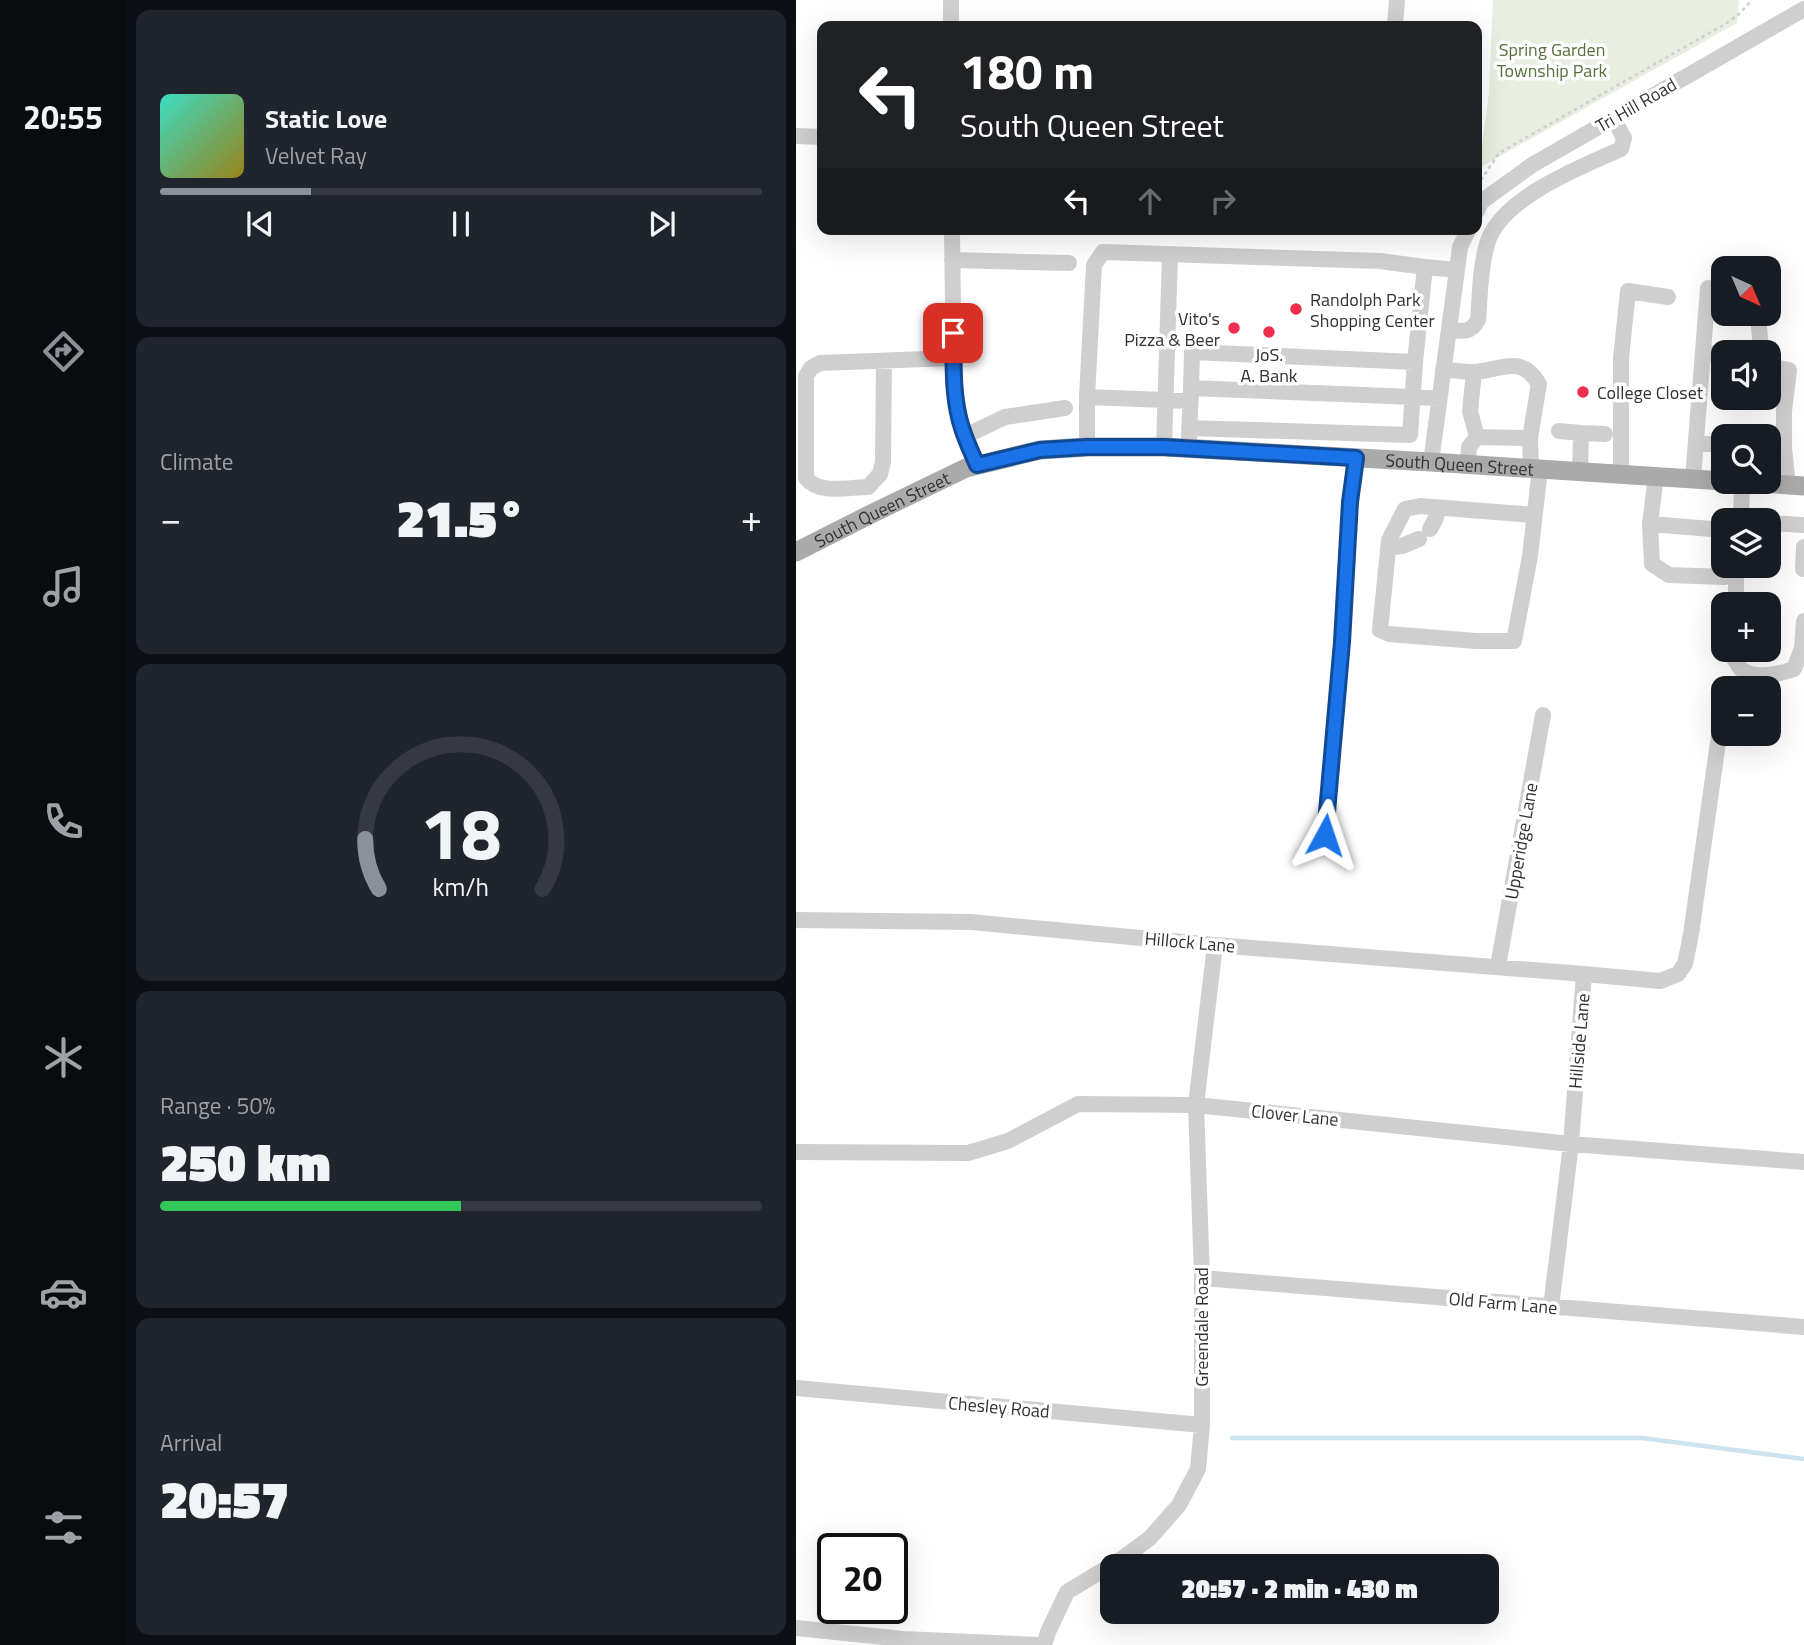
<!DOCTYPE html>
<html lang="en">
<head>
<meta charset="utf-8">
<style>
	body { margin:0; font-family:"Titillium Web",sans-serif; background:#20242c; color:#f1f3f6; height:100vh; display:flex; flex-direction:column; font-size:26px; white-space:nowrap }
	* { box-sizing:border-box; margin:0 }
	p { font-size:23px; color:#9ea1a6 }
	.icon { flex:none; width:38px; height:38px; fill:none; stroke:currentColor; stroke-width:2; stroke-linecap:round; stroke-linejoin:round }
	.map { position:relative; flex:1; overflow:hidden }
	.drawer { display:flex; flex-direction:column; gap:10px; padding:10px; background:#0d0f14; width:670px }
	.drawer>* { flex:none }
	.top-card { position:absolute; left:21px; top:21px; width:665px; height:214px; border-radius:14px; box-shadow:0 7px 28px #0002; background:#202124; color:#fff; overflow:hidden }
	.needle { width:46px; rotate:136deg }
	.fabs { position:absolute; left:915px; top:256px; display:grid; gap:14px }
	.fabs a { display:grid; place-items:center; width:70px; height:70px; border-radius:14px; background:#171b24; box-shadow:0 7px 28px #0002; font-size:35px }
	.speed { position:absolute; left:21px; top:1533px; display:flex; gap:14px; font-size:35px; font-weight:700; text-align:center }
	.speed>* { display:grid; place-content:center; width:91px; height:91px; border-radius:50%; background:#171b24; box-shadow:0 7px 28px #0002; line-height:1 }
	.speed .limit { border:4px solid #111; border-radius:10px; background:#fff; color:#111 }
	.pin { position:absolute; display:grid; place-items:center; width:60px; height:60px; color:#fff; margin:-30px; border-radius:14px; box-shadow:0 4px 10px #0006 }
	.me { position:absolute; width:77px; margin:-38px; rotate:5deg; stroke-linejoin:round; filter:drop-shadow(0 0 5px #0008) }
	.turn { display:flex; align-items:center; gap:24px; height:147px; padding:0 28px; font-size:32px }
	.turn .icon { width:91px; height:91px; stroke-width:2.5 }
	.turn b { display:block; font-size:49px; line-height:60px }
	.lanes { display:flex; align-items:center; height:66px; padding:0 28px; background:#0003; justify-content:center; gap:35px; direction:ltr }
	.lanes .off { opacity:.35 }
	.big { font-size:52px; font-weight:800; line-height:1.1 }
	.drawer .tile { flex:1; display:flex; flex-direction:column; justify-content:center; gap:10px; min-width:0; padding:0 24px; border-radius:14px; background:#20242c }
	.drawer .dial { align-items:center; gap:0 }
	.dial svg { height:182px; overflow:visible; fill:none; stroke:#363941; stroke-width:7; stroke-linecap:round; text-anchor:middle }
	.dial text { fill:#f1f3f6; stroke:none }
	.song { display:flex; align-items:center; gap:21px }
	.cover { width:84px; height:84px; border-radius:10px; background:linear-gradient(135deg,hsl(170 70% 55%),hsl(50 70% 35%)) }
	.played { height:7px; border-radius:4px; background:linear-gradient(90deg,#8c9099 25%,#363941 25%) }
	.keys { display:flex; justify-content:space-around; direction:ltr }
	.heat { display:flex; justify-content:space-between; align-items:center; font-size:38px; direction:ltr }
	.charge { height:10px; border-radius:5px; background:linear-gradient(90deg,#34c759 50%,#363941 0) }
	.trip { position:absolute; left:304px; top:1554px; width:399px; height:70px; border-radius:14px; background:#171b24; box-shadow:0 7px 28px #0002; font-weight:800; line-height:70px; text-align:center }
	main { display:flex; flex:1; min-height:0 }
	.dock { display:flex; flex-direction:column; width:126px; justify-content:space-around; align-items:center; background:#090b0e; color:#9ea1a6 }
	.dock .icon { width:49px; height:49px }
	.dock .on { color:#8c9099 }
	.dock b { font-size:32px; color:#f1f3f6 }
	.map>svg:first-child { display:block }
	.green { fill:#e9efe0 }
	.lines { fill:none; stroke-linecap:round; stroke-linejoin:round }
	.stream { stroke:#cbe4ef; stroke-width:4.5 }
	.path { stroke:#cfcfcf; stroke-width:2.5; stroke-dasharray:3.5 3.5; stroke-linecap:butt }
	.minor { stroke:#cfcfcf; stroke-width:16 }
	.major { stroke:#aaa; stroke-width:19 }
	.route-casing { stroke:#114b97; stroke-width:18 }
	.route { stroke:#1a73e8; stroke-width:12 }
	.poi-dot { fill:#ef2d4d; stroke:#fff; stroke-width:2.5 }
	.labels { text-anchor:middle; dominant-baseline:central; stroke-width:7; stroke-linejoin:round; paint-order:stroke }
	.park-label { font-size:18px; fill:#59713c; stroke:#fff }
	.street-label { font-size:18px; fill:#323232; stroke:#fff }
	.poi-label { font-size:18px; fill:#323232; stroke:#fff; text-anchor:start }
</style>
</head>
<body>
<main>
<nav class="dock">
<b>20:55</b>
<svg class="icon on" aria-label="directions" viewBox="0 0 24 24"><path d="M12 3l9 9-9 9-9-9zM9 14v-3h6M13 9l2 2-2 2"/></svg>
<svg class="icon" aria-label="music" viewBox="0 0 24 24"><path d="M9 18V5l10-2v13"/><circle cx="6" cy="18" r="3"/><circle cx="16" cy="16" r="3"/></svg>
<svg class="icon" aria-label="phone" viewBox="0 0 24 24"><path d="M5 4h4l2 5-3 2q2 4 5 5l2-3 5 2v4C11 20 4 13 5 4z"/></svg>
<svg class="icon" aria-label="climate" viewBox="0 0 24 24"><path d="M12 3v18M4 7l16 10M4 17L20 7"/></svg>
<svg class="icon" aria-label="car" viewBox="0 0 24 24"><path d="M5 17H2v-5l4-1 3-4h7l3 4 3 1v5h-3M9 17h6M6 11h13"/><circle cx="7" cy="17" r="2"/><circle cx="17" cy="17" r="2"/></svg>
<svg class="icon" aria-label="filters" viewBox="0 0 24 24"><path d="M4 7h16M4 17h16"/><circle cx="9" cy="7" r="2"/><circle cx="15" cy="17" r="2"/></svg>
</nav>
<section class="drawer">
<div class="tile">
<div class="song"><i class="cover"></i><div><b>Static Love</b><p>Velvet Ray</p></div></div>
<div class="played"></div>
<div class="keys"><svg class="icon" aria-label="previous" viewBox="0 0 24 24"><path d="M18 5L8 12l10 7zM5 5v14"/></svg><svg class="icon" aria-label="pause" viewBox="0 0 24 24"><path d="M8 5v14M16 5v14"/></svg><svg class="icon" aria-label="next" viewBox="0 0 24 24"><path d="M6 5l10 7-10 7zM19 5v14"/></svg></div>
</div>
<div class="tile"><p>Climate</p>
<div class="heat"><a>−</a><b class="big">21.5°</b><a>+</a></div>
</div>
<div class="tile dial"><svg viewBox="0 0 100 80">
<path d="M14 69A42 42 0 1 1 86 69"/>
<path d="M14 69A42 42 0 0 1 8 47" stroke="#8c9099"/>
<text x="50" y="56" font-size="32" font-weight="700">18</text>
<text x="50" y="72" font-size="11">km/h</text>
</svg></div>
<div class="tile"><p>Range · 50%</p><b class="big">250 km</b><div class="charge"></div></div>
<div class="tile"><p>Arrival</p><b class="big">20:57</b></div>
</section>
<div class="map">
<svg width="1008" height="1645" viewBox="0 0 1008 1645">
	<rect width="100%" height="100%" fill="#fff"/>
	<path class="green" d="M 697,0 L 943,0 L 941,23 L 683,168 L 693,93 Z"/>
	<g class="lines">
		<path class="stream" d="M 436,1438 L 846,1438 L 1008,1459"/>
		<path class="path" d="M 681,186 L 703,153 L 929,24 L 942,15 L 956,0"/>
		<path class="minor" d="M 155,26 L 155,0
			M 599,26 L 601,0
			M 0,136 L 26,137
			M 681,211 L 685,202 L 736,165 L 1008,9
			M 156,229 L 158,385 L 166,430 L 181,465
			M 156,260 L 273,263
			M 962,313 L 965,352
			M 653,329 C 666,332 675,333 682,320 C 684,295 684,268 691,244 C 704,198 785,167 825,149 L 828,138 L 817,118
			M 907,353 L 928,354
			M 88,361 L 87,462 L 84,474 L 72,487 C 53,487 23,495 10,478 L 10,376 L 15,368 L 24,363 L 157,358
			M 619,362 L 629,267
			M 973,362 L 978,367 L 993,370 L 988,411 L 988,448 L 973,447
			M 647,369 C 656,370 666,372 676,372 C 702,372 724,352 743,384 L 734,438
			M 678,372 L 674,411 L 681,437
			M 291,397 L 298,265 L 307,252 L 584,261 L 629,267 L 661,270
			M 393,428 L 614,435 L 619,362 L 396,352 L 395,388
			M 763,431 L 785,433
			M 169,436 L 209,417 L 269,408
			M 393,438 L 395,388 L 643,398
			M 900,443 L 928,445
			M 291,447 L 291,397 L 394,401
			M 368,447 L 374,255
			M 988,448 L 992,485
			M 635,462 L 661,270 L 664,247 L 673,229
			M 672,464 L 673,447 L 681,437 L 734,438 L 735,468
			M 784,472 L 785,433 L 809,434
			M 825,474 L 825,358 L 832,291 L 872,297
			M 860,476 L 854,524 L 856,564 L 873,575 L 928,577 L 940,572 L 941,565
			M 897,479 L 912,288
			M 738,515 L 624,506 L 609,509 L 593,540 L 584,630 L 593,634 L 680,641 L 718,641 L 734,556 L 744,469
			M 945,520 L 946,482
			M 973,523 L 1008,525
			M 854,524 L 928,530
			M 634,529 L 639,520 L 643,508
			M 592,548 L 606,546 L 623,539
			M 1007,569 L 1008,547
			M 940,572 L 940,604
			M 939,649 L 938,659 C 941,662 942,666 945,669 C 958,680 984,674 998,669 L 1006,648 L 1008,621
			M 529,835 L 546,642 L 554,502 L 560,458
			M 0,920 L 175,922 L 419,945 L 788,974
			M 702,966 L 747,715
			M 0,1152 L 172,1153 L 212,1141 L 282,1104 L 400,1105 L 775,1144 L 1008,1162
			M 406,1278 L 1008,1327
			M 755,1307 L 775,1144 L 788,974 L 864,981 L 882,974 L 889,964 L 895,934 L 927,707
			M 0,1388 L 406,1425
			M 0,1628 L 107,1639 L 243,1645
			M 248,1645 L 252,1632 L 271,1592 L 327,1558 L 354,1538 L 383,1505 L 402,1469 L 406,1425 L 406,1278 L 400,1105 L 419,945"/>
		<g class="major">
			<path d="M 936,481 L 1008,486"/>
			<path id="s1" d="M 0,552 L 73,515 L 170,468 L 244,450 L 291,447 L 368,447 L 635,462 L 928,481"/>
		</g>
	</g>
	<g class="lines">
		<defs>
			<path id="route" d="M 157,333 C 158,365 156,398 166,428 C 170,441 176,453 181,465 L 244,450 L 291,447 L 368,447 L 560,458 L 554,502 L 546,642 L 529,835"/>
		</defs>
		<use href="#route" class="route-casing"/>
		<use href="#route" class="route"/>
	</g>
	<g class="poi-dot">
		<circle cx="500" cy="309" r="7"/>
		<circle cx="438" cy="328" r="7"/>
		<circle cx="473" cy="332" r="7"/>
		<circle cx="787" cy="392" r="7"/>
	</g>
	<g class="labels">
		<g class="park-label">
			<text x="756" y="49">Spring Garden<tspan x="756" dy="21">Township Park</tspan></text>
		</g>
		<g class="street-label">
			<text transform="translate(840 105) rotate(-30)">Tri Hill Road</text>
			<text stroke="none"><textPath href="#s1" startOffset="686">South Queen Street</textPath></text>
			<text stroke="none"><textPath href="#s1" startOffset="96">South Queen Street</textPath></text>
			<text transform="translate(725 841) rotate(-80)">Upperidge Lane</text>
			<text transform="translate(394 942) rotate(5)">Hillock Lane</text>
			<text transform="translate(783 1041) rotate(-85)">Hillside Lane</text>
			<text transform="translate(499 1115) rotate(6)">Clover Lane</text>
			<text transform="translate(707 1303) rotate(5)">Old Farm Lane</text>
			<text transform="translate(405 1327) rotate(-90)">Greendale Road</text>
			<text transform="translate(203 1407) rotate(5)">Chesley Road</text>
		</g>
		<g class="poi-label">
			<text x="514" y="299">Randolph Park<tspan x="514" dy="21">Shopping Center</tspan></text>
			<text x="424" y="318" text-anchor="end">Vito's<tspan x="424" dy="21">Pizza &amp; Beer</tspan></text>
			<text x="473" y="354" text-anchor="middle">JoS.<tspan x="473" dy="21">A. Bank</tspan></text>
			<text x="801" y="392">College Closet</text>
		</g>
	</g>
</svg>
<div class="fabs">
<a><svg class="needle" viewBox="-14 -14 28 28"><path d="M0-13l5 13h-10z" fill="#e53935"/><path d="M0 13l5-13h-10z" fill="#9ea1a6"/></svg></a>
<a><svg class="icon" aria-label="sound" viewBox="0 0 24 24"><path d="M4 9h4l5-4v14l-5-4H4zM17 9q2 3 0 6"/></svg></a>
<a><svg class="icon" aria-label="search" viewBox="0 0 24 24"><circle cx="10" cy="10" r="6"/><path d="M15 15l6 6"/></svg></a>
<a><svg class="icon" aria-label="layers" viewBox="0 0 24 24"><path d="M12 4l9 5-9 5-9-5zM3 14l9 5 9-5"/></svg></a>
<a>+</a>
<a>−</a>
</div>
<div class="speed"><div class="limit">20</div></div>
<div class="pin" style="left:157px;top:333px;background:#d93025"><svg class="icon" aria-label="arrive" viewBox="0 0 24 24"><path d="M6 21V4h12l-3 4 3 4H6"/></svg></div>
<svg class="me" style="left:529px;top:835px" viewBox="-20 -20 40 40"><path d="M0-17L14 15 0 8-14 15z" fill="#1a73e8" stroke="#fff" stroke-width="4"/></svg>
<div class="trip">20:57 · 2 min · 430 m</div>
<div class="top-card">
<div class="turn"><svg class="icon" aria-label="left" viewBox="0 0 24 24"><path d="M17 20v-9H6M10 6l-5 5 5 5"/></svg><div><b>180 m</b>South Queen Street</div></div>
<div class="lanes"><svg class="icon" aria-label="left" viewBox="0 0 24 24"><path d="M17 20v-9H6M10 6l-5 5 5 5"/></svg><svg class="icon off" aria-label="ahead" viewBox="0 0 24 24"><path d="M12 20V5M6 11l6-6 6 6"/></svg><svg class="icon off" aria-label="right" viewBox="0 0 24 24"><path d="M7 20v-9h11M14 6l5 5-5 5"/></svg></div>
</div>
</div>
</main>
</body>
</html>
